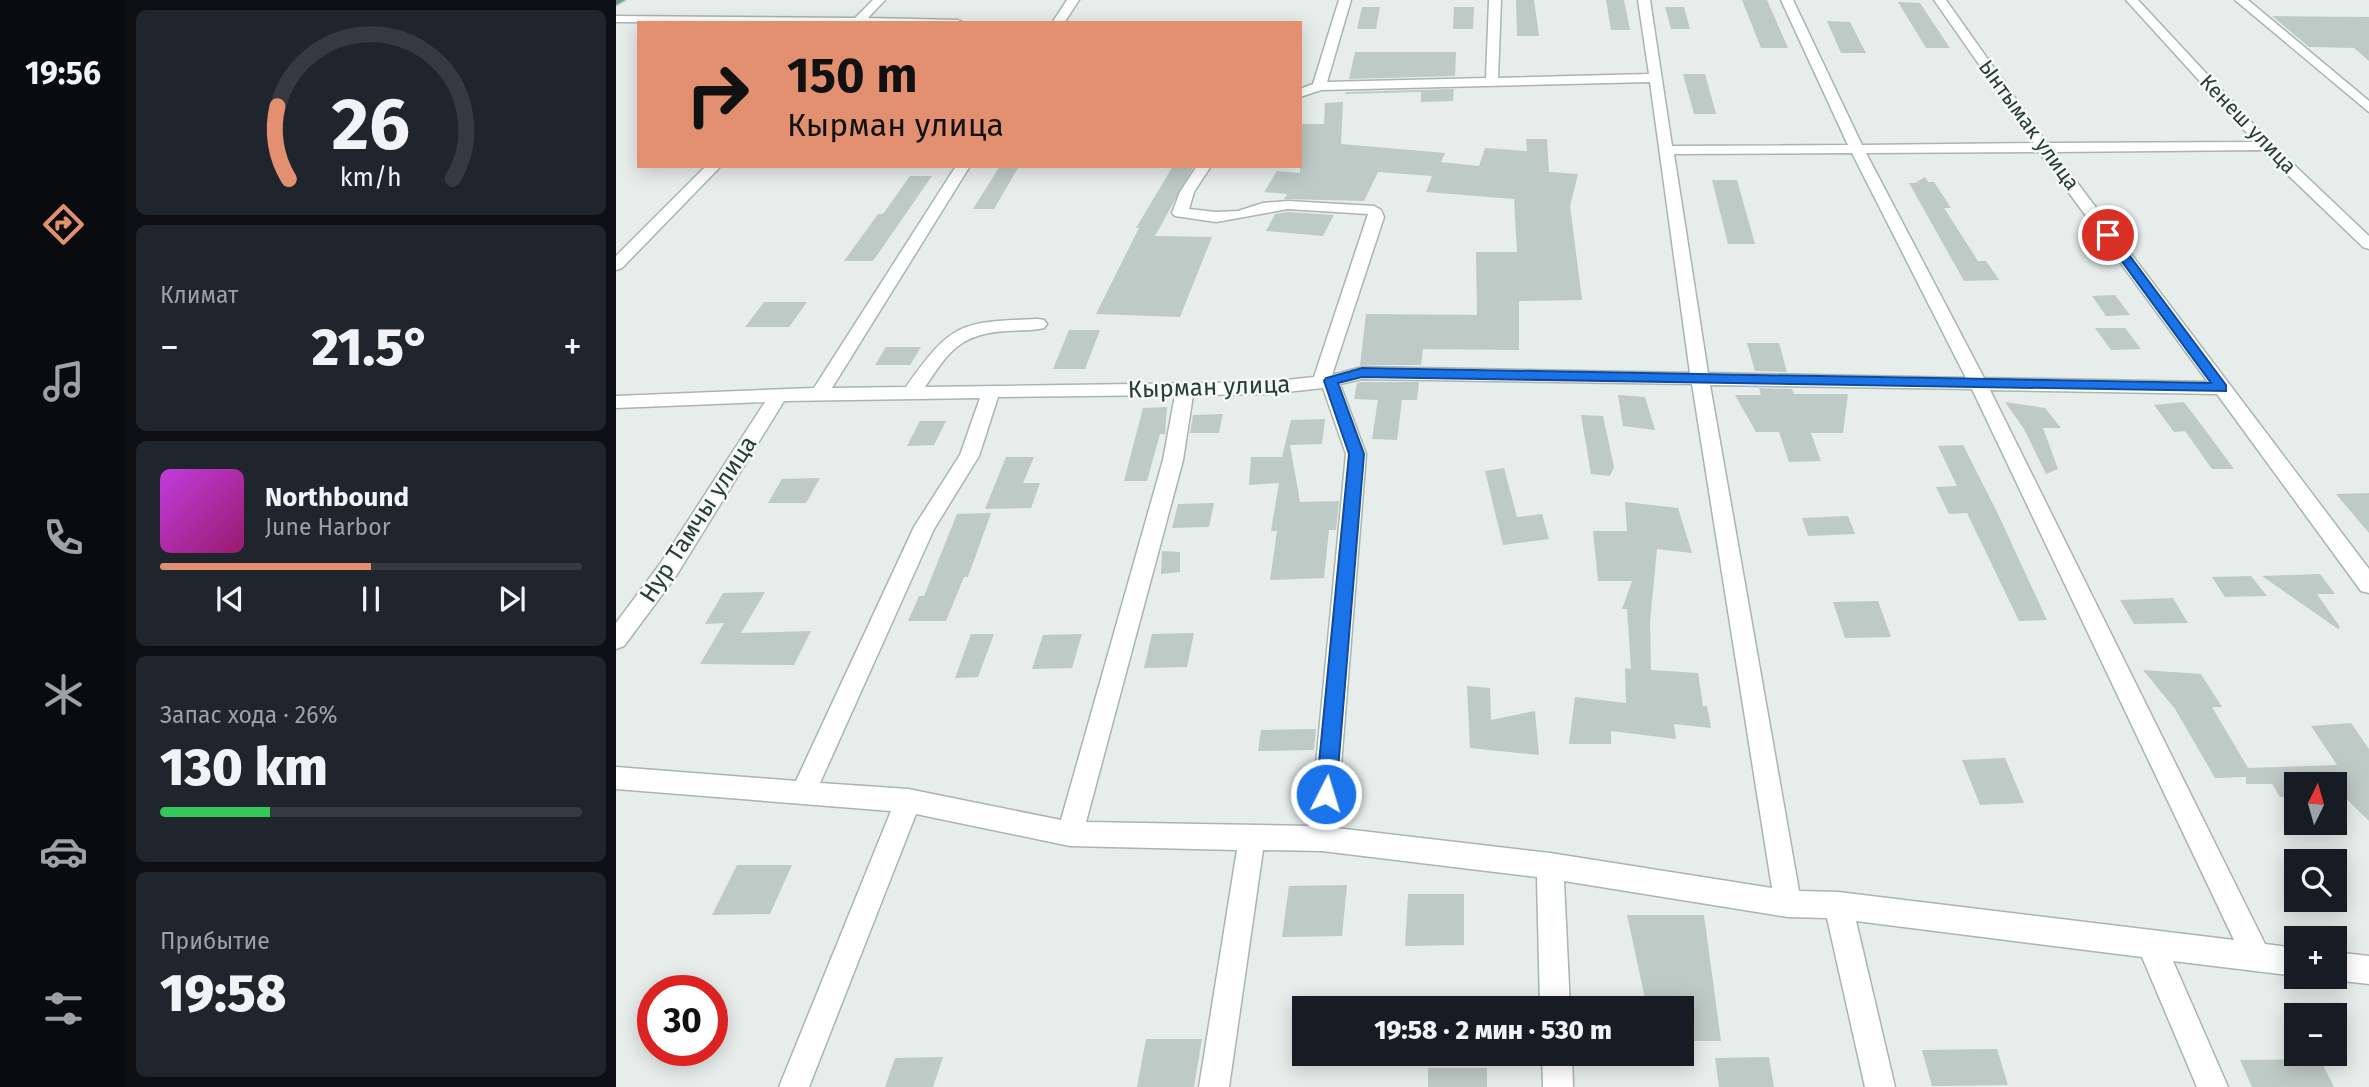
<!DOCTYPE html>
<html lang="ru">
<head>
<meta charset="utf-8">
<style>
	body { margin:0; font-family:"Fira Sans",sans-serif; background:#20242c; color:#f1f3f6; height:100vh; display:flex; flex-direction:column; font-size:26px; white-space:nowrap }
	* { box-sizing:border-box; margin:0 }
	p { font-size:23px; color:#9ea1a6 }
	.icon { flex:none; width:38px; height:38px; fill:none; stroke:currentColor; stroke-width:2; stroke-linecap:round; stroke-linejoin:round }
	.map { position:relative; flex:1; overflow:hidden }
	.details { display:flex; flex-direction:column; gap:10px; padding:10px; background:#0d0f14; width:490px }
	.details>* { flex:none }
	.top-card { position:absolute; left:21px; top:21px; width:665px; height:147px; border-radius:0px; box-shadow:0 4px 18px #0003; background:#e2906f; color:#111; overflow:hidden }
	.needle { width:46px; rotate:5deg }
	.fabs { position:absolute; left:1668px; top:772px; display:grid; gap:14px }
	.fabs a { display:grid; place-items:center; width:63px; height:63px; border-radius:0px; background:#171b24; box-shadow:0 4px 18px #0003; font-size:35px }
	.speed { position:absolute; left:21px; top:975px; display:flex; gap:14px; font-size:35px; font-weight:700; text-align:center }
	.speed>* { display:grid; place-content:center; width:91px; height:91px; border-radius:50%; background:#171b24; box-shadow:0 4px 18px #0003; line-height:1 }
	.speed .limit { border:10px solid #d22; background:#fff; color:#111 }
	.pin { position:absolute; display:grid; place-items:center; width:60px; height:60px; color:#fff; margin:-30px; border:4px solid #fff; border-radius:50%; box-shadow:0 2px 7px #0007 }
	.me { position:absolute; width:77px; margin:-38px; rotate:5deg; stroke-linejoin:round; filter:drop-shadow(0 0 5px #0008) }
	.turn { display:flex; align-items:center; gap:24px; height:147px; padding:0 35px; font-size:32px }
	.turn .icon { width:91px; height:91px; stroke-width:2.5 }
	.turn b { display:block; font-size:49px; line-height:60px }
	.big { font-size:52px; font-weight:800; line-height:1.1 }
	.details .widget { flex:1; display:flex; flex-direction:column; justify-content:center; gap:10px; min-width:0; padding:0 24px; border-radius:10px; background:#20242c }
	.details .dial { align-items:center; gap:0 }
	.dial svg { height:182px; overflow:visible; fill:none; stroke:#363941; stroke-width:7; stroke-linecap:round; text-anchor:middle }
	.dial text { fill:#f1f3f6; stroke:none }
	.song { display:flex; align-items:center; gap:21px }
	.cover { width:84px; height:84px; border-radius:10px; background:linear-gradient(135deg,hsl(290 70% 55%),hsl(320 70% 35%)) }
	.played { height:7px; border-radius:4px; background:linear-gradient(90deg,#e2906f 50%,#363941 50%) }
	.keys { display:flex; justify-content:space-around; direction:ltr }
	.heat { display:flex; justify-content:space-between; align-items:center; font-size:38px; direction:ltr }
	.charge { height:10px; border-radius:5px; background:linear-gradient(90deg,#34c759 26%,#363941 0) }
	.trip { position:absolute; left:676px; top:996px; width:402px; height:70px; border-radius:0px; background:#171b24; box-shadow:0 4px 18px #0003; font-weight:800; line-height:70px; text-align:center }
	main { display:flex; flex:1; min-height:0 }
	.tabs { display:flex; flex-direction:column; width:126px; justify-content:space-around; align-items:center; background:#090b0e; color:#9ea1a6 }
	.tabs .icon { width:49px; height:49px }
	.tabs .current { color:#e2906f }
	.tabs b { font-size:32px; color:#f1f3f6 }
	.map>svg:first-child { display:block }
	.building { fill:#becac6 }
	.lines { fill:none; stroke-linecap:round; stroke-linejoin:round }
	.minor-casing { stroke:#a9b5b1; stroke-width:3 }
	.major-casing { stroke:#c3c9c7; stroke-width:3 }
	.minor { fill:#fff; fill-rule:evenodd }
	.major { fill:#709d93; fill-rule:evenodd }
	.route { fill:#1a73e8; stroke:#114b97; stroke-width:2 }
	.labels { text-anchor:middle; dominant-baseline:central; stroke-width:5; stroke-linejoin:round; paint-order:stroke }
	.far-street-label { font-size:21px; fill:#273d38; stroke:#f6faf8 }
	.street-label { font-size:24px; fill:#273d38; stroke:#f6faf8 }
</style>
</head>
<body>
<main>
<nav class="tabs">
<b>19:56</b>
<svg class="icon current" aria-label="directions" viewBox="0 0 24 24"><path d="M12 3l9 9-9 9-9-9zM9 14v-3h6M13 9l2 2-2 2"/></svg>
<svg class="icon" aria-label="music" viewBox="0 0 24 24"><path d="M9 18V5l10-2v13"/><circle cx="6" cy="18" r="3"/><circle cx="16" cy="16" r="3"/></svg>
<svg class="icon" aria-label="phone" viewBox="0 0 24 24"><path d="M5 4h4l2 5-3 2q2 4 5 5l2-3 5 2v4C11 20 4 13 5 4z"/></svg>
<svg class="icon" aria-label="climate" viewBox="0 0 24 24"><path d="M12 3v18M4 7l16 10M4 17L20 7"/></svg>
<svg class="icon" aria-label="car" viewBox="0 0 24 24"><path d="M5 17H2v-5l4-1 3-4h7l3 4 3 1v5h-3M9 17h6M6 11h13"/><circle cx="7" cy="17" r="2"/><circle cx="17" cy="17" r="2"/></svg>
<svg class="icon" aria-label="filters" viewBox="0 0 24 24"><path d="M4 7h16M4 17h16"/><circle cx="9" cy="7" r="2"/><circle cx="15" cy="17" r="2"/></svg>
</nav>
<section class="details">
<div class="widget dial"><svg viewBox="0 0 100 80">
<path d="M14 69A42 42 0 1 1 86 69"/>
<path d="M14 69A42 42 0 0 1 9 37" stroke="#e2906f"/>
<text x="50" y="56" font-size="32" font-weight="700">26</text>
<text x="50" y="72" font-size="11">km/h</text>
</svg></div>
<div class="widget"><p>Климат</p>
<div class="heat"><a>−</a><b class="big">21.5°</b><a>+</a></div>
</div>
<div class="widget">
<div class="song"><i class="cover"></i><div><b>Northbound</b><p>June Harbor</p></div></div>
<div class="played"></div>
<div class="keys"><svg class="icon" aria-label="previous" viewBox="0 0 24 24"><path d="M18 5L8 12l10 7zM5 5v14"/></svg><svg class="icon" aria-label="pause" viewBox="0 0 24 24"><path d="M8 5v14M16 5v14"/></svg><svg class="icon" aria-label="next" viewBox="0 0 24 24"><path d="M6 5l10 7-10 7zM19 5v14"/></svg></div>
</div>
<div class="widget"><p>Запас хода · 26%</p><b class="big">130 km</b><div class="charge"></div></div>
<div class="widget"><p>Прибытие</p><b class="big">19:58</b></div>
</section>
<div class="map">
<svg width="1753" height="1087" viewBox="0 0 1753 1087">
	<rect width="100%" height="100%" fill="#e6edea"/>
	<path class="building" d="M 900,0 L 918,0 L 923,36 L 901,36 Z
		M 990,0 L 1008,0 L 1014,30 L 995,30 Z
		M 1126,0 L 1151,0 L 1172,48 L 1145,48 Z
		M 1282,2 L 1304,3 L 1334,48 L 1310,48 Z
		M 746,7 L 764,7 L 760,29 L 741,29 Z
		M 838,7 L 858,7 L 857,29 L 837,29 Z
		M 1049,7 L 1068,7 L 1074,29 L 1055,29 Z
		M 1656,16 L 1753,17 L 1753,61 L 1738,48 L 1693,47 Z
		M 1211,21 L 1234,22 L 1250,53 L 1225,53 Z
		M 739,52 L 840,52 L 839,76 L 733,79 Z
		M 1067,74 L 1089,74 L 1100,114 L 1078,114 Z
		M 838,89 L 837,101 L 805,102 L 805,92 L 729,94 L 730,92 Z
		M 727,102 L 725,144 L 829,153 L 825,162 L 863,166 L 869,148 L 911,151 L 910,139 L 931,139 L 933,172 L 962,174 L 954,206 L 966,300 L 903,301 L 903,350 L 807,349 L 805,365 L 744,365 L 750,314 L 861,315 L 860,252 L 901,252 L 898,199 L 810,192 L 816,176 L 762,172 L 748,201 L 668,199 L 671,194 L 648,192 L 661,171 L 684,173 L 684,124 L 708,124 L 709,103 Z
		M 384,166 L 403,166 L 378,209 L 357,209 Z
		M 557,166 L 578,166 L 539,236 L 596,237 L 564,317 L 480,314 L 523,228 L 520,228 Z
		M 294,176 L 316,176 L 257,261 L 228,261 L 262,214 L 267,214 Z
		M 1309,177 L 1312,182 L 1318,182 L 1335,208 L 1328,208 L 1362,261 L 1370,261 L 1383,280 L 1348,281 L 1293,183 L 1299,183 Z
		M 1096,180 L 1121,180 L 1139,244 L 1112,244 Z
		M 672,212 L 718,215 L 707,236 L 650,231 L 659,214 Z
		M 1499,295 L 1514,315 L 1490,316 L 1476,296 Z
		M 148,302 L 191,302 L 173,327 L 129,327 Z
		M 1479,328 L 1509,328 L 1525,349 L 1495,350 Z
		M 453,330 L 484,330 L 469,369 L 437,369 Z
		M 1131,343 L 1163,343 L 1171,372 L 1139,371 Z
		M 270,347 L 305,347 L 294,365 L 259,365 Z
		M 746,382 L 803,382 L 801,400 L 786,400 L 781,440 L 756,439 L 762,400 L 738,399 L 741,383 Z
		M 1143,388 L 1176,389 L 1178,394 L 1232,394 L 1227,433 L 1195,433 L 1205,461 L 1173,462 L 1163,432 L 1140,432 L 1119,395 L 1145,395 Z
		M 1002,395 L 1029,397 L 1039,430 L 1007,426 Z
		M 1389,402 L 1429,408 L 1445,428 L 1427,428 L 1442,469 L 1430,474 L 1408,429 Z
		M 1568,402 L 1590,431 L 1618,469 L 1596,469 L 1569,431 L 1558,432 L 1538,405 Z
		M 551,407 L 549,434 L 544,434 L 531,481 L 508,481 L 527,408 Z
		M 607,414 L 603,433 L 574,433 L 577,415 Z
		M 965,415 L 987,416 L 998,467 L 994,476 L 975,474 Z
		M 709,419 L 706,444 L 674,445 L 684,502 L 723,501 L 720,530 L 713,530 L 708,578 L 654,580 L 661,531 L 655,531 L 663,483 L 633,485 L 635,457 L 666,457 L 675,420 Z
		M 304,421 L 330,421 L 318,445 L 291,446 Z
		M 1347,445 L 1381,512 L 1431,620 L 1403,621 L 1351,513 L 1333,514 L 1320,487 L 1341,486 L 1322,446 Z
		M 390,457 L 418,457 L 407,483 L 424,483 L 415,508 L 369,509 Z
		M 888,468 L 901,517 L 926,514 L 933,539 L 887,545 L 869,471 Z
		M 204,478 L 190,503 L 152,503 L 166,479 Z
		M 1753,493 L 1753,533 L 1720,494 Z
		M 1009,502 L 1062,508 L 1076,553 L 1041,549 L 1034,622 L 1035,670 L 1082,673 L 1087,706 L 1091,706 L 1095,728 L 1058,724 L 1060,739 L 995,731 L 995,744 L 953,744 L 959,697 L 1010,703 L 1009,668 L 1015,669 L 1011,609 L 1006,609 L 1016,581 L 982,581 L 977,531 L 1011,531 Z
		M 598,503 L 593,527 L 556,528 L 562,504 Z
		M 375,513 L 352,577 L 348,577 L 330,621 L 292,621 L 303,596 L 308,596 L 341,514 Z
		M 1232,516 L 1239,534 L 1192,536 L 1186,518 Z
		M 546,551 L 564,552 L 564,572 L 545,574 Z
		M 1704,574 L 1719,594 L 1701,594 L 1724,627 L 1722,629 L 1646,576 Z
		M 1635,576 L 1651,596 L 1609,597 L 1596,577 Z
		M 149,592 L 125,633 L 195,631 L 178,665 L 84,664 L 108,623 L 89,624 L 107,593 Z
		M 1557,598 L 1572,623 L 1518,624 L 1504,600 Z
		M 1262,601 L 1275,637 L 1229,638 L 1217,602 Z
		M 578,633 L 571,667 L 528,668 L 536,634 Z
		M 355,634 L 378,634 L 362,677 L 339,678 Z
		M 466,634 L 456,668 L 416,669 L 427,635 Z
		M 1527,670 L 1585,674 L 1606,707 L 1596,707 L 1632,768 L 1721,765 L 1695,726 L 1735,723 L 1753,749 L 1753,821 L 1718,787 L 1718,784 L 1680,784 L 1680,797 L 1664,797 L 1656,784 L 1630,784 L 1630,777 L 1599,778 L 1559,709 Z
		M 851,686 L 874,688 L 875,720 L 919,711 L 923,755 L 854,748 Z
		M 700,729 L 698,750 L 642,751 L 645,730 Z
		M 1389,758 L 1408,803 L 1364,805 L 1346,760 Z
		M 121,865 L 176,865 L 154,914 L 96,915 Z
		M 731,885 L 726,936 L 666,937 L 673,886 Z
		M 792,894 L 848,894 L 848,945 L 789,946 Z
		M 1011,915 L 1088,915 L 1105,1041 L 1066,1041 L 1066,1008 L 1031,1008 Z
		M 530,1039 L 586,1039 L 578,1087 L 521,1087 Z
		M 1381,1049 L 1392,1085 L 1316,1086 L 1306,1050 Z
		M 327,1057 L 317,1087 L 269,1087 L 279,1058 Z
		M 1153,1057 L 1158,1087 L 1103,1087 L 1099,1058 Z
		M 1704,1059 L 1718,1087 L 1636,1087 L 1624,1060 Z
		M 812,1068 L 871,1068 L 871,1087 L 812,1087 Z"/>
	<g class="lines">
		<defs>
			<path id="minor" d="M 257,0 L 269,0 L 252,18 L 342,20 L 348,23 L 0,22 L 0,16 L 239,18 Z
				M 451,0 L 463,0 L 448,23 L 436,23 Z
				M 723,0 L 735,0 L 711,82 L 870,78 L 873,0 L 885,0 L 882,78 L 1033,74 L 1022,0 L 1034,0 L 1056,146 L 1232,145 L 1165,0 L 1177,0 L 1246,145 L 1418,143 L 1318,0 L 1330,0 L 1431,143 L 1639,142 L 1510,0 L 1522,0 L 1655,143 L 1753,236 L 1753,249 L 1747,247 L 1646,150 L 1438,152 L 1753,569 L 1753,593 L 1745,591 L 1601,394 L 1374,390 L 1649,944 L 1680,948 L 1680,976 L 1557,961 L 1612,1087 L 1581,1087 L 1526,957 L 1240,921 L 1279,1087 L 1249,1087 L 1211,918 L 1172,917 L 948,881 L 954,1008 L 924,1008 L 921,877 L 706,851 L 647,850 L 613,1087 L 583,1087 L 621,850 L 454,846 L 300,814 L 193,1087 L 163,1087 L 275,811 L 0,789 L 0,767 L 180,781 L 298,527 L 344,455 L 364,398 L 168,401 L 60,576 L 8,646 L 0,649 L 0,623 L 44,564 L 149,402 L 0,408 L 0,396 L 198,388 L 340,166 L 354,166 L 216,388 L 290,387 C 336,322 344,322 422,319 L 428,320 L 431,324 L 428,328 C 416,331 402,330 390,331 C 344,334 333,351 309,387 L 652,382 L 698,377 L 752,214 L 672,209 L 600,222 L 559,216 L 556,213 L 564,192 L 581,166 L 595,166 L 578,192 L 573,209 L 600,212 L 622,211 L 647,203 L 672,201 L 758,206 L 765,210 L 768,217 L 716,375 L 746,367 L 1074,373 L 1034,82 L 705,90 L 684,97 L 684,89 L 697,84 ZM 1423,152 L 1592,382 L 1368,378 L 1250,153 ZM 1236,153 L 1350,378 L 1092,373 L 1058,154 ZM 746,379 L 1076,384 L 1156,888 L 934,853 L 720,828 L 750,454 L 724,384 ZM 1094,385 L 1356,389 L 1618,940 L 1222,892 L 1183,891 ZM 707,388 L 730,454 L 694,826 L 470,822 L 567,460 L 577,395 L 652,394 ZM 559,395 L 547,460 L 445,820 L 292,789 L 204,783 L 318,529 L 363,456 L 382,397 Z
				M 1619,0 L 1632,0 L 1753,101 L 1753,112 Z
				M 90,166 L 105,166 L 6,268 L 0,270 L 0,256 Z
				M 1718,952 L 1753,956 L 1753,984 L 1718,980 L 1709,976 L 1718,976 Z
				M 926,1054 L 956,1054 L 957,1087 L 927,1087 Z"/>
			<path id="major" d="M 0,0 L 9,0 L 0,5 Z"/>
		</defs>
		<use href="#minor" class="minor-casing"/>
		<use href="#major" class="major-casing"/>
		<use href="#minor" class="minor"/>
		<use href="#major" class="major"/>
	</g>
	<path class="route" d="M 1488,232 L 1496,232 L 1610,385 L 1610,391 L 746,377 L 722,383 L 748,454 L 720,794 L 717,800 L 710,803 L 703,800 L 700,794 L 733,454 L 708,381 L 710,378 L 746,368 L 1595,383 L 1488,237 Z"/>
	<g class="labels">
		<g class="far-street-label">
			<text transform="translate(1632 124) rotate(46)">Кенеш улица</text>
			<text transform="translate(1413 125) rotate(54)">Ынтымак улица</text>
		</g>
		<g class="street-label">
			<text transform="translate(593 387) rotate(-2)">Кырман улица</text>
			<text transform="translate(82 519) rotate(-57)">Нур Тамчы улица</text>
		</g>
	</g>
</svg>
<div class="fabs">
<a><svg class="needle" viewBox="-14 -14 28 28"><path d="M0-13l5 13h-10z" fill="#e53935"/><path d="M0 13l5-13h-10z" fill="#9ea1a6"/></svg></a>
<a><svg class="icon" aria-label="search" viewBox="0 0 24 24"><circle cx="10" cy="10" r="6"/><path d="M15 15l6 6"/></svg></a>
<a>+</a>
<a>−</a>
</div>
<div class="speed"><div class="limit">30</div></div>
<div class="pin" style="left:1492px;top:235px;background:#d93025"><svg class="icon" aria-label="arrive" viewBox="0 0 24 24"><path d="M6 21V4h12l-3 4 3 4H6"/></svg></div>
<svg class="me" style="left:710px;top:794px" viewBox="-20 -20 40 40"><circle r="17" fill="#1a73e8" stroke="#fff" stroke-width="3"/><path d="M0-11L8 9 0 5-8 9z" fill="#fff"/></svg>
<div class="trip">19:58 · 2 мин · 530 m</div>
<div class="top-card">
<div class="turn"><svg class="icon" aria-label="right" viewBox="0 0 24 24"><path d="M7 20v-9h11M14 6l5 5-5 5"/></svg><div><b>150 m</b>Кырман улица</div></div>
</div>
</div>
</main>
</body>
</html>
